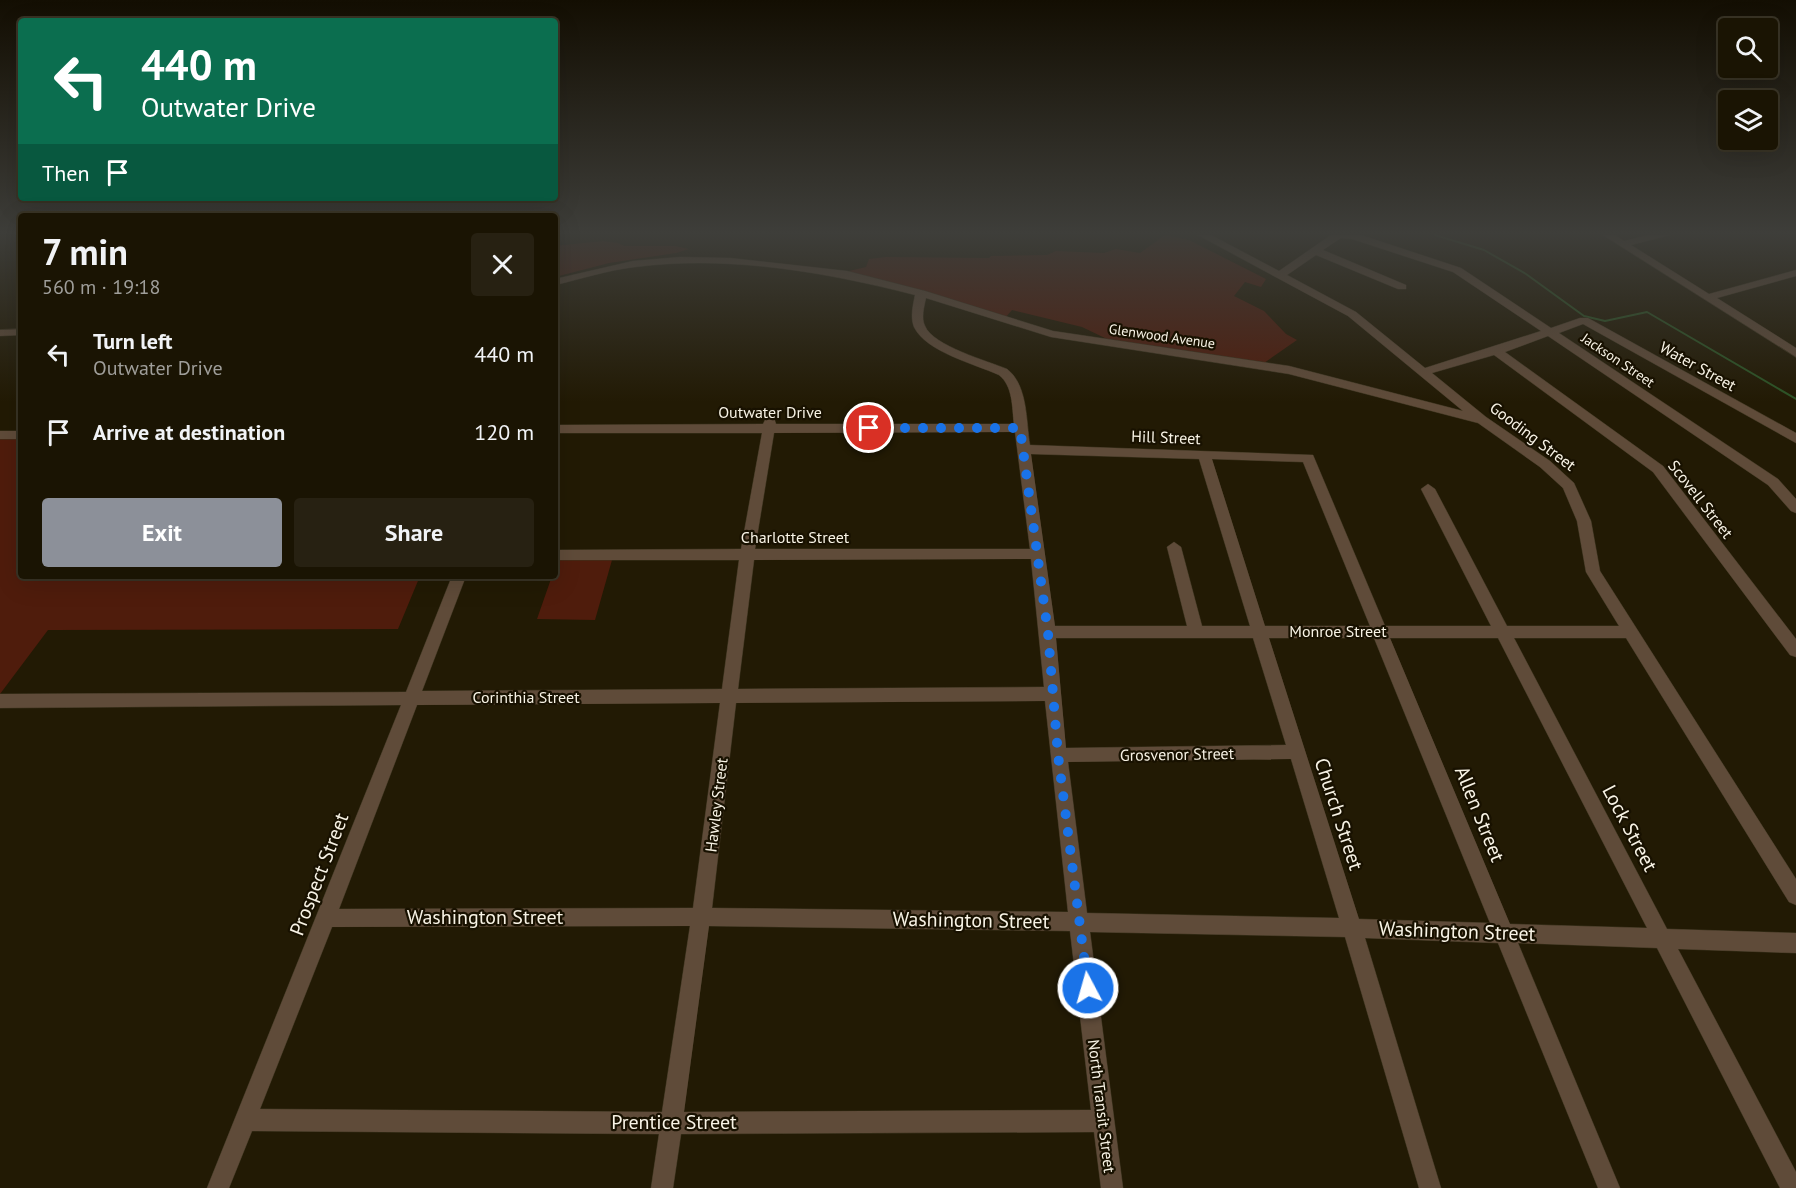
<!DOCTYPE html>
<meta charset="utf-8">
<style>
:root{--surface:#1a1403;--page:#272112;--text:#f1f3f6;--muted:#9f9e9a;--line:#383325;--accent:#8c9099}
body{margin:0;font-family:"PT Sans",sans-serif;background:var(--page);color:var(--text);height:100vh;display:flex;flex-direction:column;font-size:22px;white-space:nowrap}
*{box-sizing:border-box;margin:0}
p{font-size:20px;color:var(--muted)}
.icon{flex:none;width:33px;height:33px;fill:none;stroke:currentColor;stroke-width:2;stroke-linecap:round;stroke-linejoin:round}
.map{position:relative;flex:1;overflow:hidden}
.drawer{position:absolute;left:18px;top:213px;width:540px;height:366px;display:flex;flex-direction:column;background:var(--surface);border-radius:6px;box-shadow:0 6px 24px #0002,0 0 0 2px var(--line)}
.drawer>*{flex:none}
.top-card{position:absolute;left:18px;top:18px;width:540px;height:183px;border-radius:6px;box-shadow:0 6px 24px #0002,0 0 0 2px var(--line);background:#0b6e4f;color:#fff;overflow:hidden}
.tools{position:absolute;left:1718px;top:18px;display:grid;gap:12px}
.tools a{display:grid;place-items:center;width:60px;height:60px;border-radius:6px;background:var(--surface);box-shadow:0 6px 24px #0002,0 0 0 2px var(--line);font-size:30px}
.pin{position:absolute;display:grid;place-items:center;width:51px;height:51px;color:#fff;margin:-26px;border:3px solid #fff;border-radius:50%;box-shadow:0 2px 6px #0007}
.me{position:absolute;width:66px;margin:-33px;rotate:354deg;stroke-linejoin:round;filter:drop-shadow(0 0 4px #0008)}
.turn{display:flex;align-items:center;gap:21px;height:126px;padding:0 24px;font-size:27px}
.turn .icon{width:78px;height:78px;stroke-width:2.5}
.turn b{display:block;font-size:42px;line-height:51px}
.then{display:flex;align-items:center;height:57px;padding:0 24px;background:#0003;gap:12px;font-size:22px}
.round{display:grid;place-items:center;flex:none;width:63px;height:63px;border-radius:6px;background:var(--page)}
.summary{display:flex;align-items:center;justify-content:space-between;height:102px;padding:0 24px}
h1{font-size:36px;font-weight:700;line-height:45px}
.button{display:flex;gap:12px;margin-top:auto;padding:12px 24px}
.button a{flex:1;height:69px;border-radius:6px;background:var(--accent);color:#fff;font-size:24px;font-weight:700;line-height:69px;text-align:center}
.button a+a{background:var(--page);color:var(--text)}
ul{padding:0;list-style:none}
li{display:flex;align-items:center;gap:18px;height:78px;padding:0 24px}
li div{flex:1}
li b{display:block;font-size:22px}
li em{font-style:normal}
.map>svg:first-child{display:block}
.green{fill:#4f1c0c}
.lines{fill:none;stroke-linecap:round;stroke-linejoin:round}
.stream{stroke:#2d5426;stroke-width:2}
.minor-casing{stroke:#3c341f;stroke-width:1}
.minor{fill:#5f4b39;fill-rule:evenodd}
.route{stroke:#1a73e8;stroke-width:10;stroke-dasharray:0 18}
.labels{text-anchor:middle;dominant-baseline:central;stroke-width:4.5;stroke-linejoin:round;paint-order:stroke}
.far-street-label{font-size:14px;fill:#f8f3e5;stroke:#181100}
.street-label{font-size:16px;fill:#f8f3e5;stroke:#181100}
.near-street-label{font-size:20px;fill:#f8f3e5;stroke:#181100}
</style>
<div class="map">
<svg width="1796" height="1188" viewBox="0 0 1796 1188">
<rect width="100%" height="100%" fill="#221a04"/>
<path class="green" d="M 1165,235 L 1189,240 L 1266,279 L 1261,287 L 1245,282 L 1234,296 L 1264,311 L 1286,334 L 1297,340 L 1264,363 L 1120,344 L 1116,340 L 1107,339 L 1082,327 L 1012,310 L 1005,318 L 875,278 L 849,274 L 849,271 L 866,267 L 869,259 L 886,257 L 989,258 L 991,256 L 1047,255 L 1056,251 L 1104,253 L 1116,249 L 1140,253 Z
M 603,241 L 618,243 L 624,246 L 675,246 L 689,249 L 676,253 L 609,263 L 555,277 L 555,246 Z
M 0,438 L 21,439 L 21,576 L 420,576 L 398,629 L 48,630 L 0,694 Z
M 557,560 L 612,560 L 595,620 L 537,619 L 552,576 L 555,576 Z"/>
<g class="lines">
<path class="stream" d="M 1435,235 L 1484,250 L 1526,274 L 1584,316 L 1605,321 L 1647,312 L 1796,399"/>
<defs>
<path id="minor" d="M 1198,235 L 1211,235 L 1279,271 L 1331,235 L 1361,235 L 1461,268 L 1551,328 L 1580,318 L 1588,318 L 1796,433 L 1796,443 L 1583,324 L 1559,333 L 1778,479 L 1796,499 L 1796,513 L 1791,511 L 1768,485 L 1548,336 L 1505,352 L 1663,466 L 1796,639 L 1796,657 L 1790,655 L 1653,472 L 1494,355 L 1432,373 L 1486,417 L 1550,461 L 1574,483 L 1591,521 L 1600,571 L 1796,879 L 1796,905 L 1789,902 L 1626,638 L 1514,638 L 1667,929 L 1796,933 L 1796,953 L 1678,949 L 1796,1172 L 1796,1188 L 1780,1188 L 1657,948 L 1518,943 L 1620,1188 L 1598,1188 L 1498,943 L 1365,938 L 1441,1188 L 1419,1188 L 1345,937 L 1090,932 L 1123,1188 L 1101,1188 L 1094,1132 L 681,1134 L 673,1188 L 651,1188 L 659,1134 L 252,1131 L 229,1188 L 207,1188 L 401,705 L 0,708 L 0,694 L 406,692 L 452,576 L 466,576 L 422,691 L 722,689 L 739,560 L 555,560 L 555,550 L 741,549 L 762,433 L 555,433 L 555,425 L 763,424 L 766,418 L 774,418 L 776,424 L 1014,424 C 1012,407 1013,386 999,375 C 975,364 926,352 914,327 C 910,317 913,305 915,295 C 825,272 728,255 635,267 C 608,270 581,279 555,285 L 555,279 L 633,261 L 680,257 L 730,258 L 847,271 L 925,291 L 1053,331 L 1289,366 L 1463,411 L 1348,316 ZM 1341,238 L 1352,239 L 1453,272 L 1541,331 L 1425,368 L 1356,312 L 1287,275 L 1316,255 L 1398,289 L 1406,289 L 1406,285 L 1323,250 ZM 926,298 L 1051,337 L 1289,374 L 1478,423 L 1540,467 L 1563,488 L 1577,521 L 1586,572 L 1619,626 L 1507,626 L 1435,489 L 1428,484 L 1421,489 L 1491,626 L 1385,626 L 1313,455 L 1030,445 C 1026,421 1028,385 1007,369 C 988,361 933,346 925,326 C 921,318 924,307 926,298 ZM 1015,432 L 1030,549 L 755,549 L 774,433 ZM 1031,454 L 1199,459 L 1250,626 L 1202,626 L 1181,547 L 1174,542 L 1167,547 L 1187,626 L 1055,626 ZM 1212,459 L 1303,462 L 1370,626 L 1265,626 ZM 1031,559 L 1044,687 L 738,689 L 754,560 ZM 1056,638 L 1253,638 L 1286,745 L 1066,748 ZM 1269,638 L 1374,638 L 1490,923 L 1359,919 ZM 1390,638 L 1498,638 L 1647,928 L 1510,924 ZM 1045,701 L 1068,912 L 712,908 L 736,703 ZM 720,703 L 693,908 L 339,909 L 417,705 ZM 1291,759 L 1339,918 L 1087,913 L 1068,762 ZM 690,926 L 662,1112 L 260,1109 L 332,927 ZM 709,926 L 1070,931 L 1091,1110 L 684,1112 Z
M 1603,235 L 1615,235 L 1624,241 L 1649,235 L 1670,235 L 1631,245 L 1709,294 L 1796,270 L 1796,276 L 1717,298 L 1796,348 L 1796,357 Z
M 21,329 L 21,335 L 0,336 L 0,330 Z
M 0,431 L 21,431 L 21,439 L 0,439 Z"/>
</defs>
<use href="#minor" class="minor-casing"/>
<use href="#minor" class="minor"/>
</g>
<linearGradient id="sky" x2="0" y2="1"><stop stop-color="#130e02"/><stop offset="0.58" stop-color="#3e3e3a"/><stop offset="1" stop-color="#3e3e3a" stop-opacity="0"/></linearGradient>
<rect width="1796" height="402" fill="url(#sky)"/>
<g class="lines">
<path class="route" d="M 869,428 L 1020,428 L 1048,633 L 1058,755 L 1088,988"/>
</g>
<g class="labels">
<g class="far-street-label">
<text transform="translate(1162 336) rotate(8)">Glenwood Avenue</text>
<text transform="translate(1618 360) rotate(34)">Jackson Street</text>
</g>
<g class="street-label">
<text transform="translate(1698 366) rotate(29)">Water Street</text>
<text x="770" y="412">Outwater Drive</text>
<text transform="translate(1533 436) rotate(37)">Gooding Street</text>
<text transform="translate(1166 437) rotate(2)">Hill Street</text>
<text transform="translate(1701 499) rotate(52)">Scovell Street</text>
<text x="795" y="537">Charlotte Street</text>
<text x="1338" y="631">Monroe Street</text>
<text x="526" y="697">Corinthia Street</text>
<text transform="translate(1177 754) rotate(-1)">Grosvenor Street</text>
<text transform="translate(716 805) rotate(-83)">Hawley Street</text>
<text transform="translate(1102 1106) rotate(83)">North Transit Street</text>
</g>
<g class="near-street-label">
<text transform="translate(1339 814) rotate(72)">Church Street</text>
<text transform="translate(1480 814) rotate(68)">Allen Street</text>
<text transform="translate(1630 828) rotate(62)">Lock Street</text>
<text transform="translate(319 874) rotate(-69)">Prospect Street</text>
<text x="485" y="917">Washington Street</text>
<text transform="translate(971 920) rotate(1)">Washington Street</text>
<text transform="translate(1457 931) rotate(2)">Washington Street</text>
<text x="674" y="1122">Prentice Street</text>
</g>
</g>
</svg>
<div class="tools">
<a><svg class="icon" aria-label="search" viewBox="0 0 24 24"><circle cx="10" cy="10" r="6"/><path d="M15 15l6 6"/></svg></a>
<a><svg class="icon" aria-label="layers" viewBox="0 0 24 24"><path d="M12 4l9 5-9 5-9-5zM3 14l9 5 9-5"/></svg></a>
</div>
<div class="pin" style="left:869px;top:428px;background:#d93025"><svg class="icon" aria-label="arrive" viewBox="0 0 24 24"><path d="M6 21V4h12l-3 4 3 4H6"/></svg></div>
<svg class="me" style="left:1088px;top:988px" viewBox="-20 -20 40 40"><circle r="17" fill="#1a73e8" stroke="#fff" stroke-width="3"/><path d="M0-11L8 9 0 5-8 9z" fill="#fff"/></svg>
<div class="top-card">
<div class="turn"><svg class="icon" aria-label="left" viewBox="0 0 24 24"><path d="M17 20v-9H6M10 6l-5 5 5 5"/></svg><div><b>440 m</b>Outwater Drive</div></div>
<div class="then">Then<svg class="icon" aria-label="arrive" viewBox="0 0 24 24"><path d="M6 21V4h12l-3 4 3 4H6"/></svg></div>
</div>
<section class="drawer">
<div class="summary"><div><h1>7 min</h1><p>560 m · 19:18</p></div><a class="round"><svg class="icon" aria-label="close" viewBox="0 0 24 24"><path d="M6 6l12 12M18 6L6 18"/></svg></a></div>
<ul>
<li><svg class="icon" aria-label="left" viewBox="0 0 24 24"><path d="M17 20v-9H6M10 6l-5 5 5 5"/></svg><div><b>Turn left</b><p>Outwater Drive</p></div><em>440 m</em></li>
<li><svg class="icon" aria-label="arrive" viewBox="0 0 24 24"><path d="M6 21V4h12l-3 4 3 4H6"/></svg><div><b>Arrive at destination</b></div><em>120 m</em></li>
</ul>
<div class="button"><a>Exit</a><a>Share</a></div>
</section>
</div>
